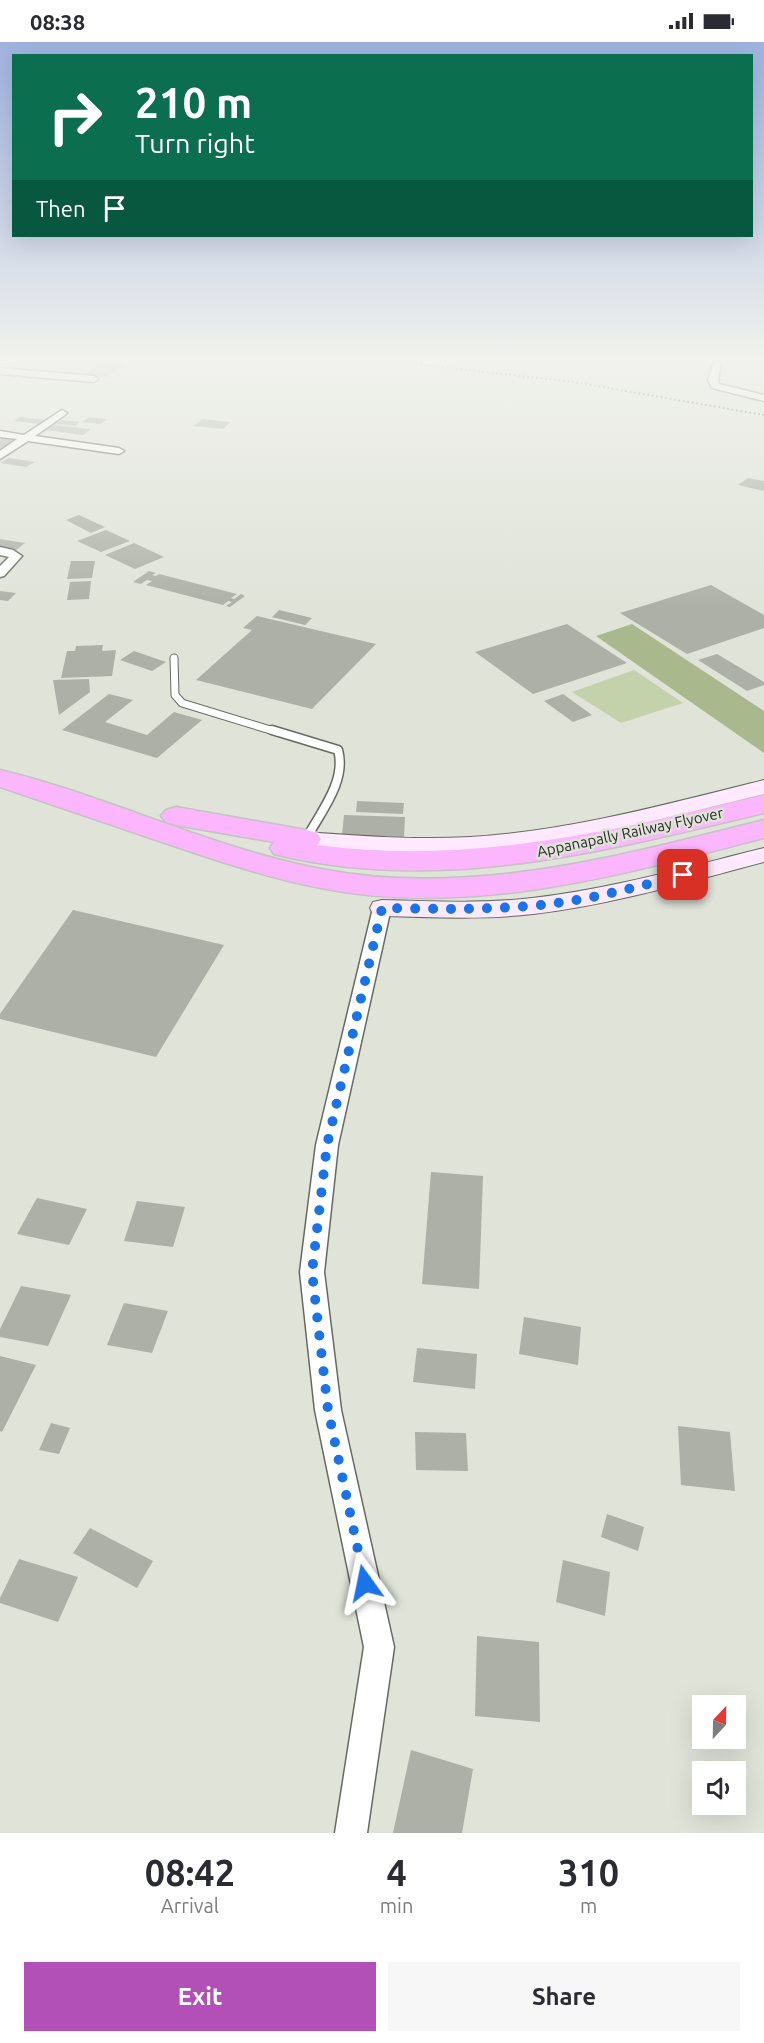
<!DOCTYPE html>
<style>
:root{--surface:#fff;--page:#f7f7f7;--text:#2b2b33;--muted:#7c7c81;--accent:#b350b7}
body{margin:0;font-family:Ubuntu,sans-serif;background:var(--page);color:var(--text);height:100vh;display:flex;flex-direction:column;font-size:22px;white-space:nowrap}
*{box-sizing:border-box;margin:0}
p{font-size:20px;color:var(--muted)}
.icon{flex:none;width:33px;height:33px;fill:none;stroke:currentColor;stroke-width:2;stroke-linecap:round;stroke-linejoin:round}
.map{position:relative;height:1791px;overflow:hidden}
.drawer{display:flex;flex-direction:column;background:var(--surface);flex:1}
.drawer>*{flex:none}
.banner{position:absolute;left:12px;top:12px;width:741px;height:183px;border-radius:0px;box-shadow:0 6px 24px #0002;background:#0b6e4f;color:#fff;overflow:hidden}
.needle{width:39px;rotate:22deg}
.tools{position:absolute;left:692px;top:1653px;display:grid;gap:12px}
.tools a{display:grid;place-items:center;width:54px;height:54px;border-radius:0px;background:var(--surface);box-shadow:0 6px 24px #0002;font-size:30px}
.pin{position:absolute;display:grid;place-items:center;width:51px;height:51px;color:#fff;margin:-26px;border-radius:12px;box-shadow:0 3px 9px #0006}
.me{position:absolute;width:66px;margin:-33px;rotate:348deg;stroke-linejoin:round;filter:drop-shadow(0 0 4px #0008)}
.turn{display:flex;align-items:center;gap:21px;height:126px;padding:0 24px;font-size:27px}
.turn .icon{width:78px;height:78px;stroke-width:2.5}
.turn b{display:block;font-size:42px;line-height:51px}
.then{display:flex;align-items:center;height:57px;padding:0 24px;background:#0003;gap:12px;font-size:22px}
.eta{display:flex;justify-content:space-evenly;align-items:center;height:102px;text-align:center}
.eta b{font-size:36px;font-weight:700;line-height:42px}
.action{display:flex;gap:12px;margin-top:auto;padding:12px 24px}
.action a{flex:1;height:69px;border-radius:0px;background:var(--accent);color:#fff;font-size:24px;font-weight:700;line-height:69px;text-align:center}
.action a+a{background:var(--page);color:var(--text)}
.status{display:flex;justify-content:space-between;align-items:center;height:42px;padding:0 30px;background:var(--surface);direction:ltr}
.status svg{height:16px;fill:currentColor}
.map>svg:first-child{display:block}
.green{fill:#c4d2ab}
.forest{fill:#a9b88d}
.building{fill:#acb0a6}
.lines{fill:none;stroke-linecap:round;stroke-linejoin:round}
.lane-far1-casing{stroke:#666a60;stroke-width:9}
.lane-casing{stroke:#666a60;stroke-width:11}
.street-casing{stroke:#666a60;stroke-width:3}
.secondary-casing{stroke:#666a60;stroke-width:2}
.highway-casing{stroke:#c3c3c2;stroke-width:3}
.lane-far1{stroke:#fff;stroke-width:7}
.lane{stroke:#fff;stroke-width:8}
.street{fill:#fff;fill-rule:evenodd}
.secondary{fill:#fee9ff;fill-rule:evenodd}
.highway{fill:#fcb6fe;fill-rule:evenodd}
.rail{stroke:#535550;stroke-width:2;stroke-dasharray:1.5 3;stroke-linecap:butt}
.route{stroke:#1a73e8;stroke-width:10;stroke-dasharray:0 18}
.labels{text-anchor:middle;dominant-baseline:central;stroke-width:5;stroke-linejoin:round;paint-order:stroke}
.street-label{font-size:15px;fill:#272925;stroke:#dfe3d8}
</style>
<div class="status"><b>08:38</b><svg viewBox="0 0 49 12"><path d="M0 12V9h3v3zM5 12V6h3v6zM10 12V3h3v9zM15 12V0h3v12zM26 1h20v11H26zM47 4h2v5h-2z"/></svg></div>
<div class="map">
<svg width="764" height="1791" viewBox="0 0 764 1791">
<rect width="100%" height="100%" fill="#dfe3d8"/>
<path class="green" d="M 634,628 L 683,661 L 621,681 L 572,650 Z"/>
<path class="forest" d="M 632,582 L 764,669 L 764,711 L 596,594 Z"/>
<path class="building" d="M 104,319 L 127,321 L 107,335 L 83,333 Z
M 20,375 L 45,378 L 39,382 L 14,379 Z
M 89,375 L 107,377 L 101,382 L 82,380 Z
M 202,377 L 230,380 L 223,387 L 194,384 Z
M 61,378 L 80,380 L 75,384 L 56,382 Z
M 54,383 L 91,387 L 83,393 L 46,388 Z
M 3,395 L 18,397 L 0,410 L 0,398 Z
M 9,416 L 35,420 L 26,425 L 0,421 Z
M 748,436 L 764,439 L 764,449 L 738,443 Z
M 79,473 L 105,485 L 91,491 L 66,478 Z
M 106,488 L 130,499 L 101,510 L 77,499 Z
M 0,497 L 25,501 L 16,508 L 0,506 Z
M 134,501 L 164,515 L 135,527 L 105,513 Z
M 71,519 L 95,519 L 92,536 L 67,537 Z
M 149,529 L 156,531 L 152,533 L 156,534 L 159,532 L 237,552 L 231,556 L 234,557 L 241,552 L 245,554 L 230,565 L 226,564 L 232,560 L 228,559 L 223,563 L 146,543 L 152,539 L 147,538 L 141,542 L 133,540 Z
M 91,539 L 89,557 L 67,558 L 70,540 Z
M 711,543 L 764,573 L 764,586 L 687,612 L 620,571 Z
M 0,549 L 16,551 L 8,559 L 0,558 Z
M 279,568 L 312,576 L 305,583 L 272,575 Z
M 257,574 L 376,602 L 312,667 L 196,638 L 252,588 L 243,586 Z
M 567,582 L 627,621 L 533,652 L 475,610 Z
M 103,603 L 102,609 L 116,608 L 112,634 L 61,636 L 67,609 L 75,609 L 76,604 Z
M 134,609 L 166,620 L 152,629 L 120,618 Z
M 717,612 L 764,640 L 764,643 L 747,649 L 698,618 Z
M 89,637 L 90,650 L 59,673 L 53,638 Z
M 109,652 L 133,658 L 105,680 L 147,693 L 174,670 L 202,678 L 157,716 L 62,688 Z
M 563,652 L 592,673 L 573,680 L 544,659 Z
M 357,759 L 404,761 L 403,772 L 356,770 Z
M 344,773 L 405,775 L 404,795 L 342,793 Z
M 73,868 L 224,903 L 156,1015 L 0,977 L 0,972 Z
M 431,1130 L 483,1134 L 479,1247 L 422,1242 Z
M 37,1156 L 87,1167 L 69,1203 L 17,1192 Z
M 137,1159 L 185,1165 L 173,1205 L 124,1199 Z
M 21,1244 L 71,1253 L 48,1304 L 0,1295 L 0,1287 Z
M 124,1261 L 168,1269 L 152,1311 L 107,1303 Z
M 524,1275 L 581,1285 L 578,1323 L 519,1312 Z
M 417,1306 L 477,1312 L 475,1347 L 413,1340 Z
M 0,1314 L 36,1323 L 2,1390 L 0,1389 Z
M 51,1381 L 70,1386 L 59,1412 L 39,1408 Z
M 678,1384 L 730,1390 L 735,1449 L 681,1443 Z
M 415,1390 L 466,1391 L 468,1429 L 416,1428 Z
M 607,1472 L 644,1485 L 638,1509 L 601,1495 Z
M 90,1486 L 153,1519 L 137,1546 L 73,1511 Z
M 19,1517 L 78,1535 L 58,1580 L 0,1561 L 0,1556 Z
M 563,1518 L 610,1530 L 605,1574 L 556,1560 Z
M 477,1594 L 539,1600 L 540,1680 L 475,1674 Z
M 411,1708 L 473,1727 L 462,1791 L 393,1791 Z"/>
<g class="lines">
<defs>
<path id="lane-far1" d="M 174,616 L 175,653 L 182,661 L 277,690"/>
<path id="lane" d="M 272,688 L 338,708 C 347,739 320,771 306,797"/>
<path id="street" d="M 717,319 L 721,322 L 718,338 L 719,342 L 764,353 L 764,359 L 712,346 L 708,338 L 713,322 Z
M 0,326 L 94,334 L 98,337 L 94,340 L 0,332 Z
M 62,368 L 67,371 L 65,373 L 35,394 L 119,406 L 124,409 L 119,412 L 28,399 L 0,417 L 0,409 L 17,397 L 0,395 L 0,389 L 24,393 Z
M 0,505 L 13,508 L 22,514 L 4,534 L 0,535 L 0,524 L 9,515 L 0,513 Z
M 382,860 L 388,862 L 391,866 L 338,1103 L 324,1230 L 341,1368 L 394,1605 L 367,1791 L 335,1791 L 364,1605 L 315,1368 L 300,1230 L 316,1103 L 373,866 L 376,862 Z"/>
<path id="secondary" d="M 764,738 L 764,752 C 667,775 570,803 470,809 C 415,812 360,808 306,804 L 298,802 L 294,797 L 298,792 L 306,790 C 360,794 415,798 470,795 C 570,789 667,762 764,738 Z
M 764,806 L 764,820 C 688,840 611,863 533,872 C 483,878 432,875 382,874 L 373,872 L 370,866 L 373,860 L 382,858 C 432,859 482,862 532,856 C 611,847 687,825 764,806 Z"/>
<path id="highway" d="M 0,728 C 108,754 211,806 321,827 C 470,856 620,814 764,778 L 764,796 C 621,833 469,876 321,846 C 269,836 218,819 168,802 C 112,783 56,764 0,745 Z
M 764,753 L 764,771 C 606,809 437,853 274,812 L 270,806 L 274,800 L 176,783 L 166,780 L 161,774 L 166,768 L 176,765 L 306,788 L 317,791 L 321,797 L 317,803 C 468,824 618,788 764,753 Z"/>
</defs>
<use href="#lane-far1" class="lane-far1-casing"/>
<use href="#lane" class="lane-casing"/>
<use href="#street" class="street-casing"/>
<use href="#secondary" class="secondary-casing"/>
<use href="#highway" class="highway-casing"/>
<use href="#lane-far1" class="lane-far1"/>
<use href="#lane" class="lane"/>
<use href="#street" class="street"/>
<use href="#secondary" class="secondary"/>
<use href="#highway" class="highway"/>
<path class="rail" d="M 353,315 L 574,340 L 764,373"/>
</g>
<linearGradient id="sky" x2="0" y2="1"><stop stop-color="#9fb2df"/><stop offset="0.56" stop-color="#f1f2ed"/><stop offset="1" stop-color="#f1f2ed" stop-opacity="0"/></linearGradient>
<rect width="764" height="566" fill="url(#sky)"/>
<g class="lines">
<path class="route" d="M 365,1541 L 328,1368 L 312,1230 L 327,1103 L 382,866 C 432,867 480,868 530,864 C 582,860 633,846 683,833"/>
</g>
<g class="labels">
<g class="street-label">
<text transform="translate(630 790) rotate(-12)">Appanapally Railway Flyover</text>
</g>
</g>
</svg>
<div class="tools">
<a><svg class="needle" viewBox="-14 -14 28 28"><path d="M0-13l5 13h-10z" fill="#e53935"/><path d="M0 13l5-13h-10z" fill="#7c7c81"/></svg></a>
<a><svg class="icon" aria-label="sound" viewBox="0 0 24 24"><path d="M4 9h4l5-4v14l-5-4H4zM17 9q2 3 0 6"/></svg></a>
</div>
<div class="pin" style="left:683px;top:833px;background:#d93025"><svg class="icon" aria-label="arrive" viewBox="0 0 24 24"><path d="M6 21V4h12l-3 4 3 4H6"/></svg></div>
<svg class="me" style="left:365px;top:1541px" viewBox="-20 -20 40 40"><path d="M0-17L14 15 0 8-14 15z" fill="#1a73e8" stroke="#fff" stroke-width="4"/></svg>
<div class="banner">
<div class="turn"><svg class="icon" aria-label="right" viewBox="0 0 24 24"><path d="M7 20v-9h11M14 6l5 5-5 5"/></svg><div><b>210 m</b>Turn right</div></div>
<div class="then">Then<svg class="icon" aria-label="arrive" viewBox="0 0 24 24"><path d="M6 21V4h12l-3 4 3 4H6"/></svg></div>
</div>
</div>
<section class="drawer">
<div class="eta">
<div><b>08:42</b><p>Arrival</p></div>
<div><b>4</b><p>min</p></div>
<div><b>310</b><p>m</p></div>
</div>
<div class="action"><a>Exit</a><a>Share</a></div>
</section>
